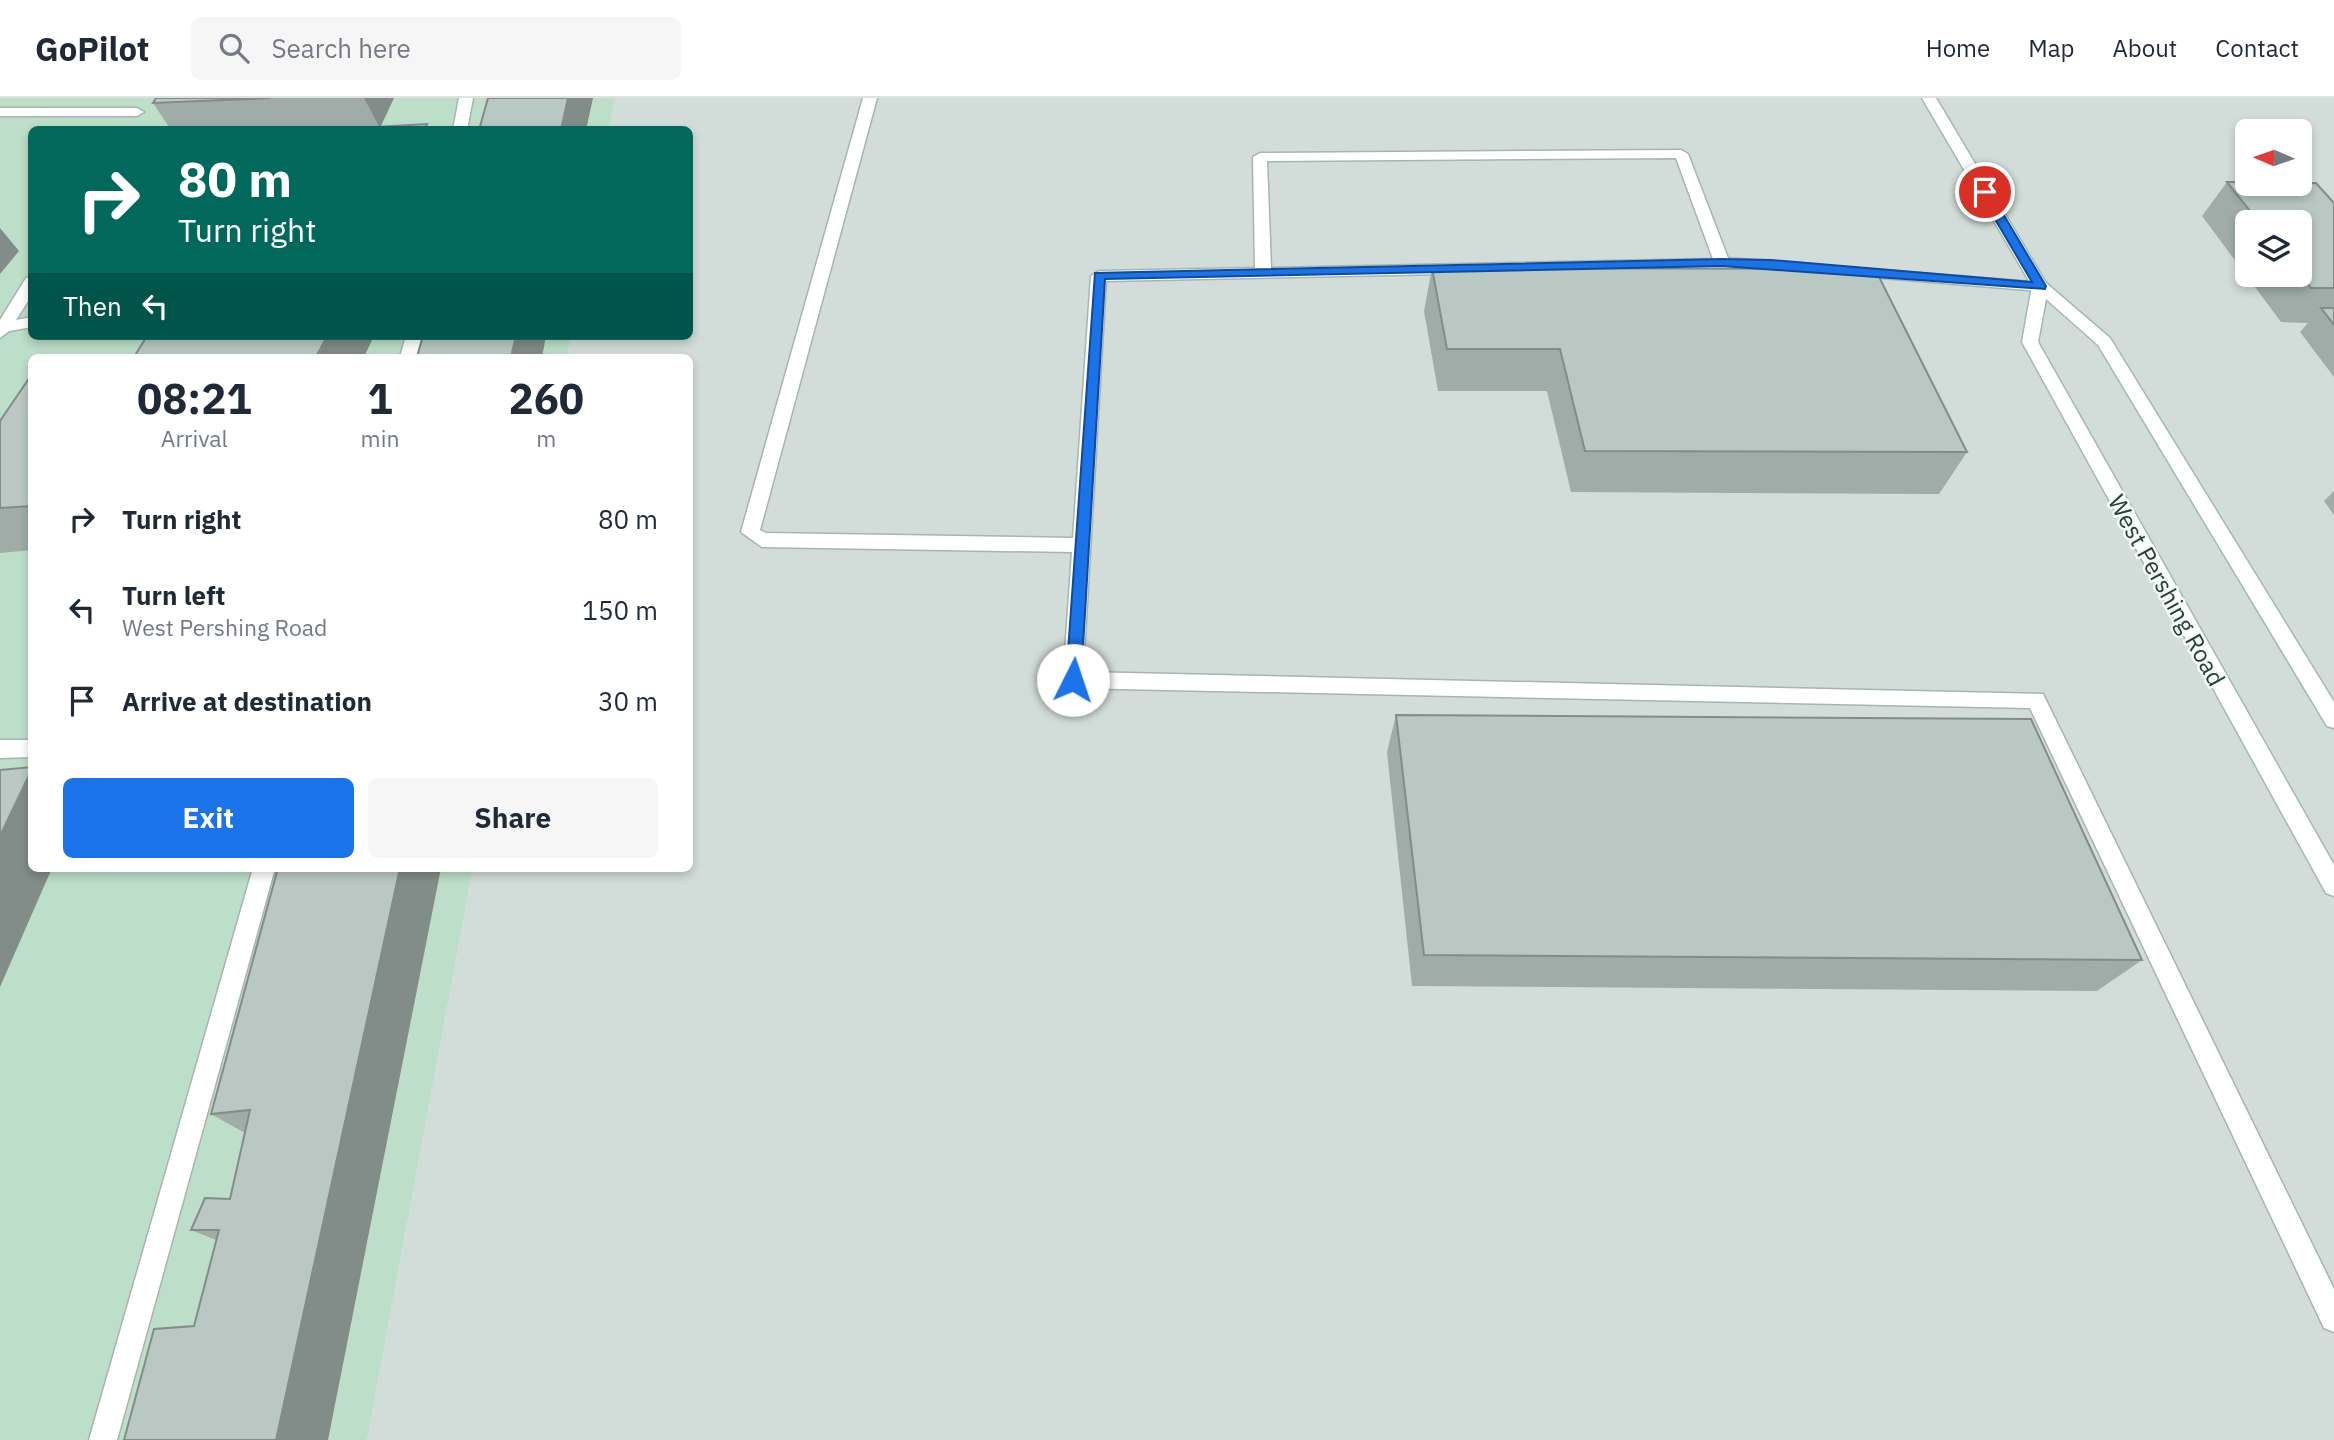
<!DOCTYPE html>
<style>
:root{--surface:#fff;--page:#f6f6f7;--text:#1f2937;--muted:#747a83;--line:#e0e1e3;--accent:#1a73e8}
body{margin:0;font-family:"IBM Plex Sans",sans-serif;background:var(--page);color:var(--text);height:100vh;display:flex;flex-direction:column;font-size:26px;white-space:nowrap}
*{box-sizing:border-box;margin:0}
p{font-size:23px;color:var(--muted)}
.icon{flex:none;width:38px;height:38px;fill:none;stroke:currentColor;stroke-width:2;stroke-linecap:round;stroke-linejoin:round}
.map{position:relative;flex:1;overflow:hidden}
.drawer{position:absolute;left:28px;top:256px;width:665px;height:518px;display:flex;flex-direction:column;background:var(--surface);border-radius:10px;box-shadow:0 4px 10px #0003}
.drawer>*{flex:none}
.banner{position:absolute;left:28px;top:28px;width:665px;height:214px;border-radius:10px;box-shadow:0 4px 10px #0003;background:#00695c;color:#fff;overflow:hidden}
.needle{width:46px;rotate:272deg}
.fabs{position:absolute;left:2235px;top:21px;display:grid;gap:14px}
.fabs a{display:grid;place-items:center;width:77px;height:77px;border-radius:10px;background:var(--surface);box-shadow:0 4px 10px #0003;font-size:35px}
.pin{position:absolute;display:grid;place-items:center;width:60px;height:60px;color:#fff;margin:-30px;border:4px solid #fff;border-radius:50%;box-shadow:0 2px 7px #0007}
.me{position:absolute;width:77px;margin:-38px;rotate:4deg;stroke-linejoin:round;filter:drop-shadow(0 0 5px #0008)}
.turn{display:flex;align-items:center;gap:24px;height:147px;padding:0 35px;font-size:32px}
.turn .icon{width:91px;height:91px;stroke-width:2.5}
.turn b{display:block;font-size:49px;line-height:60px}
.then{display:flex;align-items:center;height:66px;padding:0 35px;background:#0003;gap:14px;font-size:26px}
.eta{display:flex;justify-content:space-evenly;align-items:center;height:119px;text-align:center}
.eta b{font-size:42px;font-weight:700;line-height:49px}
.button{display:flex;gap:14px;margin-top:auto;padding:14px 35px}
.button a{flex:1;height:80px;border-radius:10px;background:var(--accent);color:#fff;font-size:28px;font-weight:700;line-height:80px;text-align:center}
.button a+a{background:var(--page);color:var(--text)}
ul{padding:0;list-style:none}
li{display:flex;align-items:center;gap:21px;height:91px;padding:0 35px}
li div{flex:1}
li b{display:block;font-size:26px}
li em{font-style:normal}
header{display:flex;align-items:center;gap:42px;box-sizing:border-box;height:98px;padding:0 35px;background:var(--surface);border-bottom:2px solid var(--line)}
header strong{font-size:33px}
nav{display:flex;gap:38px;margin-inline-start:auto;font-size:24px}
.search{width:490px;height:63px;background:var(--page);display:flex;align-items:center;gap:18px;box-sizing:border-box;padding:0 24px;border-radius:10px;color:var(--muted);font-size:26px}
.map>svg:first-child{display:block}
.built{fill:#d2ddd9;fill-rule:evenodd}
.green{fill:#bddec9}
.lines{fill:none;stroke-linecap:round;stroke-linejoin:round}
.lane-casing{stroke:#a6b5b2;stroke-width:3}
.secondary-casing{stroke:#a2b9b3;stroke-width:3}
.lane{fill:#fff;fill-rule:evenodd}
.secondary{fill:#fff;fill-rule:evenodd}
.wall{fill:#9faca8;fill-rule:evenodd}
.shaded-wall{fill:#828c88}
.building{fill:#b9c8c3;stroke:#828c88;stroke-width:2}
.route{fill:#1a73e8;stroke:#114b97;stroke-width:2}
.labels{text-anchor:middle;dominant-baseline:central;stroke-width:5;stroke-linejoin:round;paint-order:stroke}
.street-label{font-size:24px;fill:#233f3a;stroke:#f5faf8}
</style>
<header>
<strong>GoPilot</strong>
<div class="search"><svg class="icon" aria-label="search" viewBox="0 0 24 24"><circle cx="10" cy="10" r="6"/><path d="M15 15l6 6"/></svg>Search here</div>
<nav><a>Home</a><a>Map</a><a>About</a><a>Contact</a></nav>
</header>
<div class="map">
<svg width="2334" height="1342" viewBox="0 0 2334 1342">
<rect width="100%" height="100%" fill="#e4edea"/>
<path class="built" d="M 615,0 L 2334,0 L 2334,1342 L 367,1342 L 473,770 L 690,770 L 690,259 L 567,259 L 571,238 L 690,238 L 690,32 L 609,31 ZM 2247,33 L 2300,33 L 2300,86 L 2247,86 ZM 2247,124 L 2300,124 L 2300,177 L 2247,177 Z"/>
<path class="green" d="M 0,0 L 615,0 L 609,31 L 32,32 L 32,238 L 571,238 L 567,259 L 32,259 L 32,770 L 473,770 L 367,1342 L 0,1342 Z"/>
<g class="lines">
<defs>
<path id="lane" d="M 459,0 L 473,0 L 467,32 L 453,32 Z
M 863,0 L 877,0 L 760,432 L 766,435 L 1073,440 L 1091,178 L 1099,173 L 1255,170 L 1253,59 L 1260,55 L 1681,52 L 1688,56 L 1728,160 L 2046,185 L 2046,191 L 2040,193 L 1771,171 L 1722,170 L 1106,183 L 1083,574 L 2043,596 L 2334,1191 L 2334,1234 L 2324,1230 L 2030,610 L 1073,590 L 1066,588 L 1063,582 L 1072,454 L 762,449 L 741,434 ZM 1676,60 L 1713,161 L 1271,170 L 1267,63 Z
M 0,10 L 137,10 L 144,14 L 137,18 L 0,18 Z
M 32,178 L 32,197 L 16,222 L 32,219 L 32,229 L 9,233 L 0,240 L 0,222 L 26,180 Z
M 406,238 L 422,238 L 416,259 L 400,259 Z
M 0,642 L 32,642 L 32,659 L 0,660 Z
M 253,770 L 275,770 L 117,1342 L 89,1342 Z"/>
<path id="secondary" d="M 1922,0 L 1936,0 L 2046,185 L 2110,240 L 2334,604 L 2334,630 L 2327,628 L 2098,247 L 2046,201 L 2038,244 L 2334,767 L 2334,798 L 2326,795 L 2022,244 L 2032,188 Z"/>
</defs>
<use href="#lane" class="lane-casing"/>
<use href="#secondary" class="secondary-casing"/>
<use href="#lane" class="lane"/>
<use href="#secondary" class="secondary"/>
</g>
<path class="wall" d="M 156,0 L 394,0 L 380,28 L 429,32 L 171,32 L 153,5 Z
M 2227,84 L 2334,105 L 2334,279 L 2300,234 L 2308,225 L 2281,224 L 2202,118 ZM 2247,124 L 2300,124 L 2300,177 L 2247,177 Z
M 1432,170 L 1967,354 L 1939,396 L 1571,394 L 1547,293 L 1438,293 L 1424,213 Z
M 32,276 L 32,452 L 0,455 L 0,323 Z
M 2334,393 L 2334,417 L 2324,403 Z
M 1396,617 L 2142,862 L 2097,893 L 1412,888 L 1387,654 Z
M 441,770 L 194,1228 L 216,1142 L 191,1132 L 230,1101 L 245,1035 L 211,1016 Z"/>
<path class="shaded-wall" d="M 364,0 L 394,0 L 380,30 Z
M 568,0 L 593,0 L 586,32 L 561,32 Z
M 0,130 L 19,153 L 0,176 Z
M 327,238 L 374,238 L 364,259 L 316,259 Z
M 516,238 L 546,238 L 542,259 L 511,259 Z
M 32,671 L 32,770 L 52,770 L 0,889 L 0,738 Z
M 400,770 L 441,770 L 328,1342 L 276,1342 Z"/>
<path class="building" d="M 156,0 L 271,0 L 153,5 Z
M 488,0 L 568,0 L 561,32 L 479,32 Z
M 427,26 L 424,32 L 323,32 Z
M 218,29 L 217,32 L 176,32 Z
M 2227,84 L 2247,84 L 2247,86 L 2316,85 L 2334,105 L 2334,190 L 2311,190 L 2300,176 L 2300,124 L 2259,124 Z
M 1432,170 L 1875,171 L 1967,354 L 1585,353 L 1560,251 L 1447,251 Z
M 2321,210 L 2334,210 L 2334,227 Z
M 147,238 L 327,238 L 316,259 L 134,259 Z
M 423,238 L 516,238 L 511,259 L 417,259 Z
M 32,276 L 32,408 L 0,410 L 0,323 Z
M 1396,617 L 2031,621 L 2142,862 L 1424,857 Z
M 32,669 L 32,671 L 0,738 L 0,672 Z
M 278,770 L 400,770 L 276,1342 L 124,1342 L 154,1231 L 194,1228 L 219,1132 L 191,1132 L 205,1100 L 230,1101 L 250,1012 L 211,1016 Z"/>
<path class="route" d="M 1985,91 L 1990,94 L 2046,188 L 2045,191 L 1722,168 L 1105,181 L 1081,582 L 1078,586 L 1068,586 L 1066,582 L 1095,175 L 1722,161 L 1771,162 L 2032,184 L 1979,94 Z"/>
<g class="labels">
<g class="street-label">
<text transform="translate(2167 492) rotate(61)">West Pershing Road</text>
</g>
</g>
</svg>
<div class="fabs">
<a><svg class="needle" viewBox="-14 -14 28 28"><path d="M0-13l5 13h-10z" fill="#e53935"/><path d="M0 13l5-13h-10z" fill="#747a83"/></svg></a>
<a><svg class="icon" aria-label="layers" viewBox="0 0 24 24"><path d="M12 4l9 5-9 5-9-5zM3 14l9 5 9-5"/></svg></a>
</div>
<div class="pin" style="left:1985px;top:94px;background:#d93025"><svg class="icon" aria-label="arrive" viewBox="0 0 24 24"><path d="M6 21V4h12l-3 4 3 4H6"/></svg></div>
<svg class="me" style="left:1073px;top:582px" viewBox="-20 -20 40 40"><circle r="19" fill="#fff"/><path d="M0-13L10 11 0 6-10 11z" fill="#1a73e8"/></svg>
<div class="banner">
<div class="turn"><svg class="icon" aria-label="right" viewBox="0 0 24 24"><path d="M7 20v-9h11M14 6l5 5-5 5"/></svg><div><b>80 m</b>Turn right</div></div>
<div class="then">Then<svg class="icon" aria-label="left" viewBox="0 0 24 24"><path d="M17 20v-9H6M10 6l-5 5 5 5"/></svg></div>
</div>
<section class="drawer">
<div class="eta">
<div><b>08:21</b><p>Arrival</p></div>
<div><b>1</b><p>min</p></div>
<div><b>260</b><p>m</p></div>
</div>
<ul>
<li><svg class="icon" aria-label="right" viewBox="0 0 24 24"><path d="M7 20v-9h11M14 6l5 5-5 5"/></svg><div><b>Turn right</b></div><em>80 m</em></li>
<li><svg class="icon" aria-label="left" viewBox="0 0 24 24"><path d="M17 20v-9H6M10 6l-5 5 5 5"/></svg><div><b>Turn left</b><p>West Pershing Road</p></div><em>150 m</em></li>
<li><svg class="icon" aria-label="arrive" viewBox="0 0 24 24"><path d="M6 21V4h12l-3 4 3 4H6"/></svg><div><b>Arrive at destination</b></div><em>30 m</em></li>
</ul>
<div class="button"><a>Exit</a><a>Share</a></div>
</section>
</div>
